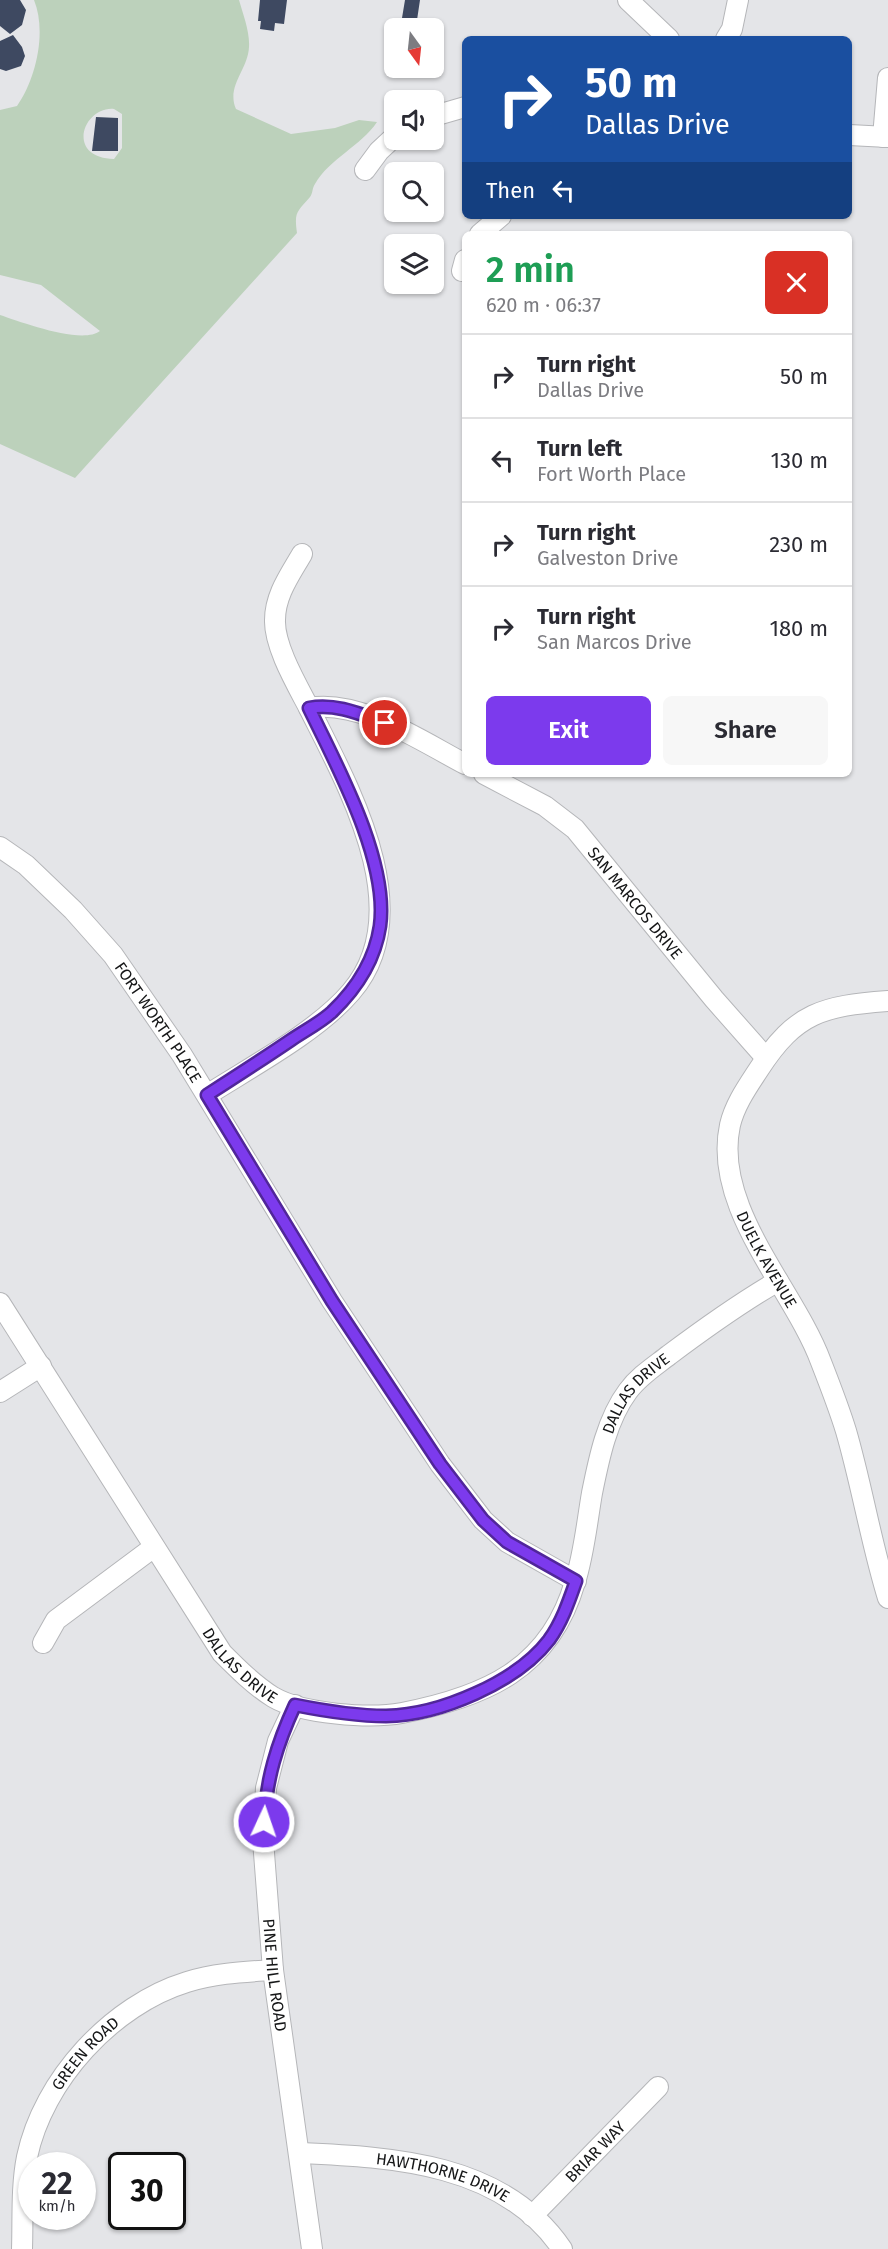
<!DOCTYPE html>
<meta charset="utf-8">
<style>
:root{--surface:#fff;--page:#f7f7f7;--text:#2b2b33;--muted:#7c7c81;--line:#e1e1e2;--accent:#7c3aed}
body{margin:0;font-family:"Fira Sans",sans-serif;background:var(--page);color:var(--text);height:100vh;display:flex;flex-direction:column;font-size:22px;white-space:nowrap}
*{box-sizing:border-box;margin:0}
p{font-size:20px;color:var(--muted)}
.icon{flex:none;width:33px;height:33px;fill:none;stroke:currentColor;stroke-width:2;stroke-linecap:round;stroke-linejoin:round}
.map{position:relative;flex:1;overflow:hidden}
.drawer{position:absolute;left:462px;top:231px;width:390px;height:546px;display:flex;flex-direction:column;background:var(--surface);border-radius:9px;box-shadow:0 2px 4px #0004}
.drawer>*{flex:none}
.top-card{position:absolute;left:462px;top:36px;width:390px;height:183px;border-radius:9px;box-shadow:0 2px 4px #0004;background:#1a4fa0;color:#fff;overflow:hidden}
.needle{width:39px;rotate:165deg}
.controls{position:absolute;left:384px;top:18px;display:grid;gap:12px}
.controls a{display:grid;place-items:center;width:60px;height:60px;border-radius:9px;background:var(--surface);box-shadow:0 2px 4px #0004;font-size:30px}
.speed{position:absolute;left:18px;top:2152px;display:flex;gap:12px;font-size:30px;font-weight:700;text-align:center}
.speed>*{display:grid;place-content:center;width:78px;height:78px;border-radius:50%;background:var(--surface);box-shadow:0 2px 4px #0004;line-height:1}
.speed small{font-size:15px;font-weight:400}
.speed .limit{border:3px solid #111;border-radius:9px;background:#fff;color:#111}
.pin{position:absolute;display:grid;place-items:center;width:51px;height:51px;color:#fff;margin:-26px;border:3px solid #fff;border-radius:50%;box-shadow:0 2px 6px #0007}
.me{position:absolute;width:66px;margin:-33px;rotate:3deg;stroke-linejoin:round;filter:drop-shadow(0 0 4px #0008)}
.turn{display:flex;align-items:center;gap:21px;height:126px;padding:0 24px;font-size:27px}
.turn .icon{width:78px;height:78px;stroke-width:2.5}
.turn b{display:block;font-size:42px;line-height:51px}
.then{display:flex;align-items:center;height:57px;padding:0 24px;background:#0003;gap:12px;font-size:22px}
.round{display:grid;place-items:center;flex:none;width:63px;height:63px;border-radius:9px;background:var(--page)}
.headline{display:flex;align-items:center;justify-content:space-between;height:102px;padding:0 24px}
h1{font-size:36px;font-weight:600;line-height:45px;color:#1e9e55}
.action{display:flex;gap:12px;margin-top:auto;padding:12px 24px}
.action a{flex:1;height:69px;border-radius:9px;background:var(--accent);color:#fff;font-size:24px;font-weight:600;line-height:69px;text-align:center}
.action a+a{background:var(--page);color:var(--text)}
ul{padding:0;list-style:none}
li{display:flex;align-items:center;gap:18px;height:84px;padding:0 24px;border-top:2px solid var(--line)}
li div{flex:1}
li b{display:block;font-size:22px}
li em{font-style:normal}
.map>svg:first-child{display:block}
.green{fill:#bcd1bb;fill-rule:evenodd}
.building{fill:#3e4961}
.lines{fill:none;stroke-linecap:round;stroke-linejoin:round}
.minor-casing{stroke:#b5b6b9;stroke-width:22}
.minor{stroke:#fff;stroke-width:20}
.route-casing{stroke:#51269a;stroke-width:15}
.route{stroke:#7c3aed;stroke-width:10}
.labels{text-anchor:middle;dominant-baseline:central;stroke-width:6;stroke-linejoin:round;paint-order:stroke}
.street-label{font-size:16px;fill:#151617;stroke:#fff}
</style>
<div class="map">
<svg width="888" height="2249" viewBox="0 0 888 2249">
<rect width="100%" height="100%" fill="#e4e5e8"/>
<path class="green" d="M 34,0 L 239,0 C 243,14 250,32 249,47 C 248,70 226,86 236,109 L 291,134 L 335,128 L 359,120 L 377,122 C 361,146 329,159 315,184 C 312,188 313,193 310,197 C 297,212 294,212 297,233 L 75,478 L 0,444 L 0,315 C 21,322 82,345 100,331 L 41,285 L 0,275 L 0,110 L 17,106 C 36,79 47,32 34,0 ZM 114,109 L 122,114 L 122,148 L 114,159 C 64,157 84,106 114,109 Z"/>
<path class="building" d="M 0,0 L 20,0 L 26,10 L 22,25 L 10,34 L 0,26 Z
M 260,0 L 287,0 L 284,24 L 275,23 L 274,31 L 260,29 L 261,21 L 258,21 Z
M 405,0 L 420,0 L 417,20 L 402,18 Z
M 13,35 L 22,47 L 25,56 L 21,66 L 6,71 L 0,69 L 0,41 Z
M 96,117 L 118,118 L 118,151 L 92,151 Z"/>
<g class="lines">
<defs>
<g id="minor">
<path d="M 628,0 L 669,39"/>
<path d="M 726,39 L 732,29 L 738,0"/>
<path d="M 434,116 L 465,107"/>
<path d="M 849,135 L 888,137"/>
<path d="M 883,137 L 888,78"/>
<path d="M 365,170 L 379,151 L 394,137"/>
<path d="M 480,234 L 501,216"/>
<path d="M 462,271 L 465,260"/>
<path d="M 309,708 C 360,699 421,741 465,764"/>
<path id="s1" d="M 484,774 L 545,806 L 575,829 L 714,999 L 766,1058"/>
<path id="s2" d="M 0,847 L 26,865 L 73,910 L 113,955 L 182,1055 L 332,1301 L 440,1464 L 483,1520 L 507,1542 L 576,1581"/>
<path id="s3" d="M 888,1001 C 823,1006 796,1012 759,1069 C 748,1086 735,1104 730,1125 C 712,1208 794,1289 821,1362 C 830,1385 839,1408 846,1431 C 862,1486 871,1543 888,1598"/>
<path d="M 207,1095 C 251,1067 318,1031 351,992 C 420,912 348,786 309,708 C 297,685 274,646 275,620 C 275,595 290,575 302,554"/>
<path id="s4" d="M 0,1303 L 222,1653 C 238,1669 254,1685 273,1697 C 302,1714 370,1719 402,1713 C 485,1697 550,1669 575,1582 C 584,1554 587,1522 592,1493 C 599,1458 607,1419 628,1391 C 639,1376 655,1366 669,1355 C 705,1328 740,1303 778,1281"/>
<path d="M 0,1392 L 41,1366"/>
<path d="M 43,1643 L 56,1620 L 154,1547"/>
<path id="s5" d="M 295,1705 L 278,1741 L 266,1788 L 263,1840 L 273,1970 L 312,2249"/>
<path id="s6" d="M 300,2153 C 393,2157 504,2163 562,2249"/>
<path id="s7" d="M 532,2216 L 658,2087"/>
<path id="s8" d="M 22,2249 C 23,2219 21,2187 27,2157 C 43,2080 112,2005 187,1982 C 216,1973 244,1972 273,1970"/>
</g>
</defs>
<use href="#minor" class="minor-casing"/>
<use href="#minor" class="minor"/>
</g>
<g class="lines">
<defs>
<path id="route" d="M 264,1822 C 266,1780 277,1744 295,1705 C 325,1711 355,1716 386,1716 C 440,1715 517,1682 549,1640 C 562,1622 569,1601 576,1581 L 507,1542 L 483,1520 L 440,1464 L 332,1301 L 207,1095 C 235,1077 263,1059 291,1040 C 304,1031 320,1023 332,1012 C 356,989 375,960 380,926 C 389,861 337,766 309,708 C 336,703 360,714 385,723"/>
</defs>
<use href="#route" class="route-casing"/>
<use href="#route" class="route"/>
</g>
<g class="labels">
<g class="street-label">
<text stroke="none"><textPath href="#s1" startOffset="202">SAN MARCOS DRIVE</textPath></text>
<text stroke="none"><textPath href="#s2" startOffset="238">FORT WORTH PLACE</textPath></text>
<text stroke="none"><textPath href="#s3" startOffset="360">DUELK AVENUE</textPath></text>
<text stroke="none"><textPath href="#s4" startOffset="1047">DALLAS DRIVE</textPath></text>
<text stroke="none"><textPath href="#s4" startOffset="436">DALLAS DRIVE</textPath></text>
<text stroke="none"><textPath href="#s5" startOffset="276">PINE HILL ROAD</textPath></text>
<text stroke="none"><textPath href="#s8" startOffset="213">GREEN ROAD</textPath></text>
<text stroke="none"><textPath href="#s7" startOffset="90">BRIAR WAY</textPath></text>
<text stroke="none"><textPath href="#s6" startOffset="146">HAWTHORNE DRIVE</textPath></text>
</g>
</g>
</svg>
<div class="controls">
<a><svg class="needle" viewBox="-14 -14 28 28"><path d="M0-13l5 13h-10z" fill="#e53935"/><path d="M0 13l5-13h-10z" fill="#7c7c81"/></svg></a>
<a><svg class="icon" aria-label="sound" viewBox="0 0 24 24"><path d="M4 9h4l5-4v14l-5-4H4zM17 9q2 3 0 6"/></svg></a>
<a><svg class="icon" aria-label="search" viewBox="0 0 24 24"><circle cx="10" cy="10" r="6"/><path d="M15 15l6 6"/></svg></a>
<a><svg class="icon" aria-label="layers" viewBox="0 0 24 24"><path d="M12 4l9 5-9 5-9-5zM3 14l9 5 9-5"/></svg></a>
</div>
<div class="speed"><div>22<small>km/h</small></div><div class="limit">30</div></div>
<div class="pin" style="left:385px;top:723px;background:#d93025"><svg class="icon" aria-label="arrive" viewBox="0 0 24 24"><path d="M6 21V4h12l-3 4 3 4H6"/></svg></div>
<svg class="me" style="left:264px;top:1822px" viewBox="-20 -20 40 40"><circle r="17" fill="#7c3aed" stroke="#fff" stroke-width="3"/><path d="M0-11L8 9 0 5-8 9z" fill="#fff"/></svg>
<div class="top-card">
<div class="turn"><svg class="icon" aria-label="right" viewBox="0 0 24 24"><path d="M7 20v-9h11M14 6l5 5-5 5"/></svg><div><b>50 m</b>Dallas Drive</div></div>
<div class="then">Then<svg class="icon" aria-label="left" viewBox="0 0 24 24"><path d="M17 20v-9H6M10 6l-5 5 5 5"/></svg></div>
</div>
<section class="drawer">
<div class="headline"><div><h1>2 min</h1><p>620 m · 06:37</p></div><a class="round" style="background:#d93025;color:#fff"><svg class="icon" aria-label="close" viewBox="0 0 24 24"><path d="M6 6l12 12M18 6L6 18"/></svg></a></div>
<ul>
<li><svg class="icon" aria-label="right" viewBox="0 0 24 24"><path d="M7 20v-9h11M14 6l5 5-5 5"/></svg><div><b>Turn right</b><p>Dallas Drive</p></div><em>50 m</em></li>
<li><svg class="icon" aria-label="left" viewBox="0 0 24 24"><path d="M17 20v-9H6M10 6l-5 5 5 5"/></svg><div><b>Turn left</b><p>Fort Worth Place</p></div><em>130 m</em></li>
<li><svg class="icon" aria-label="right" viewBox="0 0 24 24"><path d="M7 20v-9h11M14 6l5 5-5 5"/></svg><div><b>Turn right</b><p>Galveston Drive</p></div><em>230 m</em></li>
<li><svg class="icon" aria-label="right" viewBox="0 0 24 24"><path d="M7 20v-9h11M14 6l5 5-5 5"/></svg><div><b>Turn right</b><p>San Marcos Drive</p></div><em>180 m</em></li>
</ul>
<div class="action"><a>Exit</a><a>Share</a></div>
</section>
</div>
